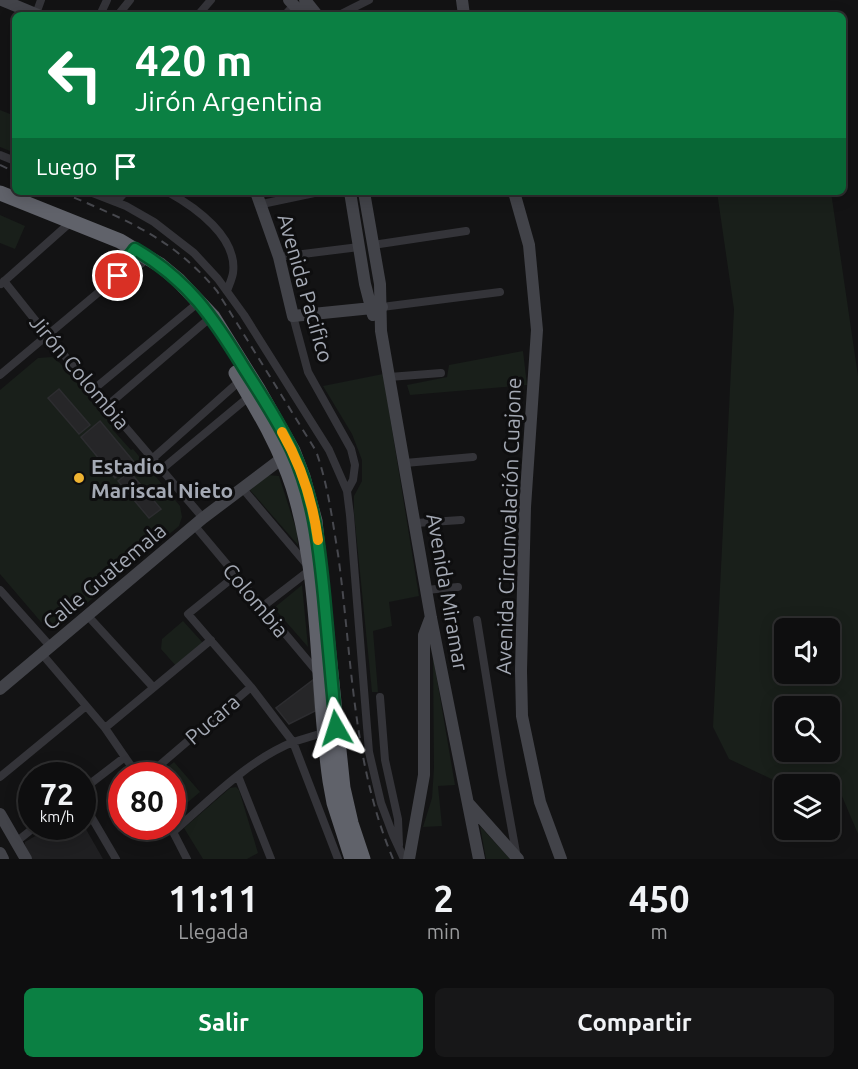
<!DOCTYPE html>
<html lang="es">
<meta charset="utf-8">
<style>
:root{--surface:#0e0e0f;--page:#171718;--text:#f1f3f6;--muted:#9b9c9e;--line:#2e2e2f;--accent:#0b8043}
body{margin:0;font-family:Ubuntu,sans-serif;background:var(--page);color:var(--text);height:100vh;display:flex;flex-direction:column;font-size:22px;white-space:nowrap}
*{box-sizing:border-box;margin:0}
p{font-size:20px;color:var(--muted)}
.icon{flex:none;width:33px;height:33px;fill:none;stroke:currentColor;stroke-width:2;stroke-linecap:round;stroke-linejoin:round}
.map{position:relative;height:859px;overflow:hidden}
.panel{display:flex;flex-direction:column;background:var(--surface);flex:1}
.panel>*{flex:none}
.top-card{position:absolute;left:12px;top:12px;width:834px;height:183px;border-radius:9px;box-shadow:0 3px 15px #0003,0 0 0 2px var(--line);background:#0b8043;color:#fff;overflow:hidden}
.fabs{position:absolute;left:774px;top:618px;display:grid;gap:12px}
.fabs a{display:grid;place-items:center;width:66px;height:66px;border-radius:9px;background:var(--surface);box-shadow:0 3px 15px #0003,0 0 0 2px var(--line);font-size:30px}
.speed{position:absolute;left:18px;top:762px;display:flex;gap:12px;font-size:30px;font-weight:700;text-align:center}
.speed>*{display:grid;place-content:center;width:78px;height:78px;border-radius:50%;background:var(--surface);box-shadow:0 3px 15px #0003,0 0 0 2px var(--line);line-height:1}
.speed small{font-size:15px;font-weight:400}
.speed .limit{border:9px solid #d22;background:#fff;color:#111}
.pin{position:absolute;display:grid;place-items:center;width:51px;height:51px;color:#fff;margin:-26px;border:3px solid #fff;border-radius:50%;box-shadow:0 2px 6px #0007}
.me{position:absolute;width:66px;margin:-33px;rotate:354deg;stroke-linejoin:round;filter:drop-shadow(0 0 4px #0008)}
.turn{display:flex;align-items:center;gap:21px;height:126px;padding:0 24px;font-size:27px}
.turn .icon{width:78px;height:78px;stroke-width:2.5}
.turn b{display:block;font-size:42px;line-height:51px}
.then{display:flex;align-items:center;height:57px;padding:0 24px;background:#0003;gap:12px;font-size:22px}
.eta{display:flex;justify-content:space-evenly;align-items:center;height:102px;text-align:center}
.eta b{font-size:36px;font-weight:700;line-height:42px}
.cta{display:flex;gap:12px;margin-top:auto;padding:12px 24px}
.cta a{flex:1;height:69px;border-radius:9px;background:var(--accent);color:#fff;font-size:24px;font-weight:700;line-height:69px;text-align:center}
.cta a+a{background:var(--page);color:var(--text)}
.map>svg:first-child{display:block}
.built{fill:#1f1f21}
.green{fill:#191f1a;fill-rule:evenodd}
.building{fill:#262628;stroke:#2d2d30;stroke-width:1.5}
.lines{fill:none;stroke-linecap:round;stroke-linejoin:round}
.street{stroke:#343439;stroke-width:8}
.secondary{stroke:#424349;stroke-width:12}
.highway{stroke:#60626a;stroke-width:15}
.rail{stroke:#47484e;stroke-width:2;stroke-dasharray:8 6;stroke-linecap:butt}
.route-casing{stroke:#07532c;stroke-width:15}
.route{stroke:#0b8043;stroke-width:10}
.slow{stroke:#f59e0b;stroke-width:10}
.poi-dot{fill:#eeb331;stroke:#0e0e0f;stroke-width:2}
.labels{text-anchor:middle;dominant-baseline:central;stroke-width:6;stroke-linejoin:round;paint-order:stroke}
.street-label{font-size:21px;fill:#a4a9b4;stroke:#0e0e0f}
.poi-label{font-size:21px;font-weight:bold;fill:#a4a9b4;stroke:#0e0e0f;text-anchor:start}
</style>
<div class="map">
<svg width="858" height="859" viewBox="0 0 858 859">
<rect width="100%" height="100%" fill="#131314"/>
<path class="built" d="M 83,824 L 103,859 L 32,859 L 25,845 L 25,842 L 51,827 L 82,826 Z"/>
<path class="green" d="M 0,110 L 15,116 L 15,153 L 0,147 Z
M 717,192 L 831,192 L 858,376 L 858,834 L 836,782 L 829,784 L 784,785 L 729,759 L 713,727 L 734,309 ZM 784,628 L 830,628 L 830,674 L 784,674 ZM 784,706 L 830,706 L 830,752 L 784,752 Z
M 0,215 L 25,226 L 15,249 L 0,243 Z
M 523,351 L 527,385 L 410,395 L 407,385 L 447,377 L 449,365 Z
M 52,357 L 60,363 L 114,427 L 112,429 L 131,450 L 133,449 L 180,506 L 182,517 L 179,526 L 62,624 L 52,627 L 41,622 L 0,574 L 0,390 L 38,358 Z
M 383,374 L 419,596 L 389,602 L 392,626 L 373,631 L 378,692 L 372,692 L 354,513 L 354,496 L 362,481 L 362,460 L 352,434 L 323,386 Z
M 267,475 L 279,476 L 297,532 L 298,545 L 250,490 Z
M 302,585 L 308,647 L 274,608 Z
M 183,621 L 203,643 L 176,666 L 161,649 L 162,639 Z
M 433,656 L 455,785 L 438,786 L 442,826 L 423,827 L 432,798 L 434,768 Z
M 174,762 L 200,792 L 181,808 L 173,798 L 172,776 L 158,775 Z
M 236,787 L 239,790 L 258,853 L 247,859 L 203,859 L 184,828 L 230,788 Z
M 480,826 L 510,859 L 486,859 Z"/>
<path class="building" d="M 59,389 L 90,425 L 79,434 L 48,398 Z
M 100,421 L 134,462 L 115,478 L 81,437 Z
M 130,472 L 161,509 L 149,518 L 118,481 Z
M 313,680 L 315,711 L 289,724 L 276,708 Z"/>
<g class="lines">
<path class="street" d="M 36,14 L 41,0
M 100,15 L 107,0
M 118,15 L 130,0
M 198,15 L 211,0
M 285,15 L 294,5
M 339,15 L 369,0
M 0,155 L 15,161
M 90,192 L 126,206 L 154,222 L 194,253 L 218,279 L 244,315 L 329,450 L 347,491 L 350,515 L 369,752 L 381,803 L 393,835 L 404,859
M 168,192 C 195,207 238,237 233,273 C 232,279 229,285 227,291
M 116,202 L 125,192
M 262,204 L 319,192
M 373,245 L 466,231
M 279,257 L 359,247
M 118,276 L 122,266 L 135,249
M 4,281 L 47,335 L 203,518
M 1,284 L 72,221
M 382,307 L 500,292
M 293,316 L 308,372 L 351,449 L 355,465 L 353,480 L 347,491
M 0,375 L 118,276 L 129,274 L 148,258
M 389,377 L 441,373
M 94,389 L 199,302
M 108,405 L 204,323 L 213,317
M 152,459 L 243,378
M 405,463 L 473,457
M 162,469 L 251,395
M 243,489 L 308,566
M 416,523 L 461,520
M 194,525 L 319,674
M 235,576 L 188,614 L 251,687 L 293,742 L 326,732
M 0,590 L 50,646
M 426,590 L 458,587
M 262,607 L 310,570
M 87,615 L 153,687
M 477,620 L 502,775 L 517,858
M 42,654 L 105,728 L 138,776
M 380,697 L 385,760 L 398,819 L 399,845
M 105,728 L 211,640
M 147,776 L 251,687
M 238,776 L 271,859
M 0,777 L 85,707
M 82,790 L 125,757
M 82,801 L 116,859
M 170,826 L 187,859
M 173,832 C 210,800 247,761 293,742 L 338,859
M 16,842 L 36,826"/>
<path class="secondary" d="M 2,0 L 38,15
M 289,0 L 303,15
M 305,0 L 317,15
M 462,0 L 464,15
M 256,192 L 279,257 L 293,316 L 382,307
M 350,192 L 365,284 L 373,315
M 364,192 L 380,284 L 381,331 L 431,618 L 479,859
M 514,192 L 529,245 L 537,330 L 525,507 L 521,671 L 522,716 L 540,802 L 561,859
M 0,689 L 203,518 L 289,453
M 469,804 L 518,859
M 0,814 L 26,859
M 0,853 L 3,859
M 409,859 L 424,775 L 424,635 L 430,619"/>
<path class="highway" d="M 0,193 L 120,241 L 160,265 L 178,280 L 213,317 L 258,389 L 293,451 L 303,477 L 315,521 L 343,788 L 351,823 L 363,859
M 236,373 C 257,409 280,446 293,487 C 322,580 316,684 330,781 L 334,803 L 352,859"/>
<path class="rail" d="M 0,165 L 15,172
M 61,192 C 124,219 172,237 217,291 L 316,451 C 328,485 332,518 338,554 C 352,656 352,762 393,859"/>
</g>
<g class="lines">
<defs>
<path id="route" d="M 118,276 L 122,266 L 135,249 C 188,280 213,317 244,368 C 261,395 279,422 292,450 C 314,497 319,546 324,596 C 328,640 332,684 336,728"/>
</defs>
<use href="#route" class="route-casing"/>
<use href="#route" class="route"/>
<path class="slow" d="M 282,432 C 301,465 313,503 318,540"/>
</g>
<circle class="poi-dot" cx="79" cy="478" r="6"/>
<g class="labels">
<g class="street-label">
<text transform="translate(306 288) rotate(74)">Avenida Pacifico</text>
<text transform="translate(80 372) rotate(50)">Jirón Colombia</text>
<text transform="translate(508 526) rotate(-88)">Avenida Circunvalación Cuajone</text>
<text transform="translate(104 576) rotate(-40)">Calle Guatemala</text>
<text transform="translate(448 592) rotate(80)">Avenida Miramar</text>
<text transform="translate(256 600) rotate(50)">Colombia</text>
<text transform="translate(212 719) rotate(-41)">Pucara</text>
</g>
<g class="poi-label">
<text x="91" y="466">Estadio<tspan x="91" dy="24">Mariscal Nieto</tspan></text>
</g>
</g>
</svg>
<div class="fabs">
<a><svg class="icon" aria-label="sound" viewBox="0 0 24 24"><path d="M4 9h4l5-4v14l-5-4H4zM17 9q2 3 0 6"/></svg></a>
<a><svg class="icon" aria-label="search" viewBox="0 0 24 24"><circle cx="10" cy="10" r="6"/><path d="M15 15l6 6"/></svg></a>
<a><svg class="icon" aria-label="layers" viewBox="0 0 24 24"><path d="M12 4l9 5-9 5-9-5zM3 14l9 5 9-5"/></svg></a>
</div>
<div class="speed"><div>72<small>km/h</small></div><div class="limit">80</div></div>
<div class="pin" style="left:118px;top:276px;background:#d93025"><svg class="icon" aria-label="arrive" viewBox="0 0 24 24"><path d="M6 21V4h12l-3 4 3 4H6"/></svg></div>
<svg class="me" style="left:336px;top:728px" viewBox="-20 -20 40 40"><path d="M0-17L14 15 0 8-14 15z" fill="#0b8043" stroke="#fff" stroke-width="4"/></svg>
<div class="top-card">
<div class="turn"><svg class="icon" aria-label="left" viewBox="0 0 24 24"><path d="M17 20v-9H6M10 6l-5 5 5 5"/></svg><div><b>420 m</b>Jirón Argentina</div></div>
<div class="then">Luego<svg class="icon" aria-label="arrive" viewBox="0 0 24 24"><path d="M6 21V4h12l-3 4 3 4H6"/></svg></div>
</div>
</div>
<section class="panel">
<div class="eta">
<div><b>11:11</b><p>Llegada</p></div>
<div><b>2</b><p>min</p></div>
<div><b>450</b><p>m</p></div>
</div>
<div class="cta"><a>Salir</a><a>Compartir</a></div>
</section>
